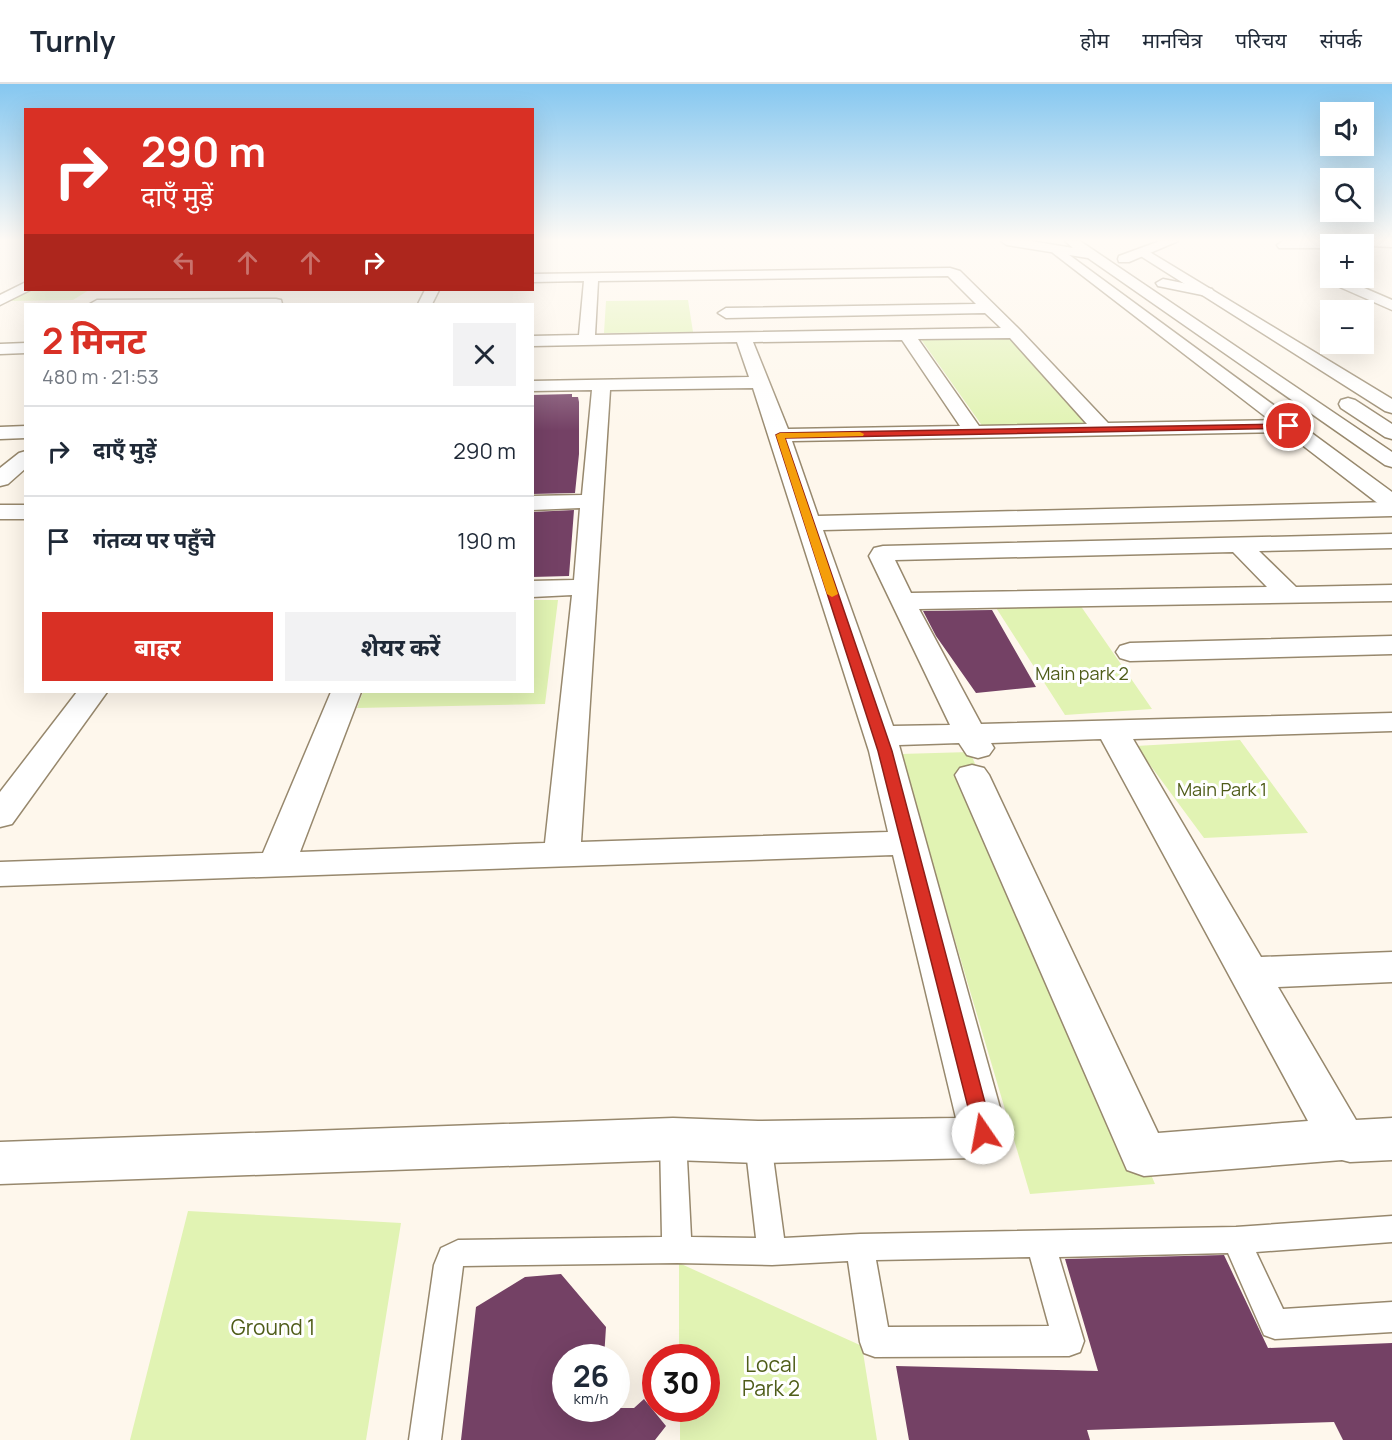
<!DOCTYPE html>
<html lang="hi">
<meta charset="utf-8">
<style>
:root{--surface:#fff;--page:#f2f2f3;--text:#1f2937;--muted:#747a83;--line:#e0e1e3;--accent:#d93025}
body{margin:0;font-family:Manrope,"Noto Sans Devanagari",sans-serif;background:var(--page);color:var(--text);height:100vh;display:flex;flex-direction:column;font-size:22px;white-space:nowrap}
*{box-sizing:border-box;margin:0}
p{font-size:20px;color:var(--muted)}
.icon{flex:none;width:33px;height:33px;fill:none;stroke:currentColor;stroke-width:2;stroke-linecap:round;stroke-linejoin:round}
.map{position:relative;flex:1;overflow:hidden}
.drawer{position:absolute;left:24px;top:219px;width:510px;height:390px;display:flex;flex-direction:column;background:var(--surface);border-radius:0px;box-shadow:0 6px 24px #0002}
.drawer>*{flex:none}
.guide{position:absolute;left:24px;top:24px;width:510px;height:183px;border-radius:0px;box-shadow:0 6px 24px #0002;background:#d93025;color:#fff;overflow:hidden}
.tools{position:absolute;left:1320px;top:18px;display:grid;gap:12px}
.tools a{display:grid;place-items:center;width:54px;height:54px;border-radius:0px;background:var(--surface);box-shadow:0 6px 24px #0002;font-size:30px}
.speed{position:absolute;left:552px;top:1260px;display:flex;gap:12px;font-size:30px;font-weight:700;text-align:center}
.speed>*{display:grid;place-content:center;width:78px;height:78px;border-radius:50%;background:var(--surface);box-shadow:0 6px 24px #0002;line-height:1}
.speed small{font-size:15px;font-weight:400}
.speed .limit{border:9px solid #d22;background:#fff;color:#111}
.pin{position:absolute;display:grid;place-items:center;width:51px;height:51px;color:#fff;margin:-26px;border:3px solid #fff;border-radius:50%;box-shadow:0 2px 6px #0007}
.me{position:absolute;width:66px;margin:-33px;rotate:348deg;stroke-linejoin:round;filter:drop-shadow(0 0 4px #0008)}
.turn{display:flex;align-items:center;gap:21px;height:126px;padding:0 18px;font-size:27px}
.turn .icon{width:78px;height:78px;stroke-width:2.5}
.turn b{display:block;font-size:42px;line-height:51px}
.lanes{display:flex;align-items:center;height:57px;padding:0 18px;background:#0003;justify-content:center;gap:30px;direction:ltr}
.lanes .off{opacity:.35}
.round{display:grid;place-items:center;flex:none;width:63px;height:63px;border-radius:0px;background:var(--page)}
.overview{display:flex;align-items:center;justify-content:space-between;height:102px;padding:0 18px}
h1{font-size:36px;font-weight:700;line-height:45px;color:var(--accent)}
.button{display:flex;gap:12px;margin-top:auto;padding:12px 18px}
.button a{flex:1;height:69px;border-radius:0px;background:var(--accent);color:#fff;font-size:24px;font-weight:700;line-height:69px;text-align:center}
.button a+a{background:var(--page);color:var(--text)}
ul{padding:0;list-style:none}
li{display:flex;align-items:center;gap:18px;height:90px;padding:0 18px;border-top:2px solid var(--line)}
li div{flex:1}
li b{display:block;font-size:22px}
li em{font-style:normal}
header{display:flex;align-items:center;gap:36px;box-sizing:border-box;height:84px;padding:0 30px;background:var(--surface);border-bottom:2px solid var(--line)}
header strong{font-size:28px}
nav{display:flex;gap:33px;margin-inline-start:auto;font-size:21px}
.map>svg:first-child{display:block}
.green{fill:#e1f3b3}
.building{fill:#744165}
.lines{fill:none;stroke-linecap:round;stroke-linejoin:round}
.lane-casing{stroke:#97886d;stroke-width:3}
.street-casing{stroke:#97886d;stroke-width:3}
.secondary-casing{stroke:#97886d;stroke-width:3}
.primary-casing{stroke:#97886d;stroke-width:3}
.lane{fill:#fff;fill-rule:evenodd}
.street{fill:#fff;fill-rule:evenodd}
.secondary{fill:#fff;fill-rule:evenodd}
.primary{fill:#fff;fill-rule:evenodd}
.route{fill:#d93025;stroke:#8d1f18;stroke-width:1.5}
.slow{fill:#f59e0b}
.labels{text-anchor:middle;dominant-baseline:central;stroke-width:6;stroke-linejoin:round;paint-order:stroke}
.park-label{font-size:18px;fill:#4f5d19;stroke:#fff}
.near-park-label{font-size:21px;fill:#4f5d19;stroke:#fff}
</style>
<header>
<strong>Turnly</strong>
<nav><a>होम</a><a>मानचित्र</a><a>परिचय</a><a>संपर्क</a></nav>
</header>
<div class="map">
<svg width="1392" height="1356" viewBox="0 0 1392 1356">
<rect width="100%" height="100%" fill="#fef7ec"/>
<path class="green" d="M 29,206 L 89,206 L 73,216 L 10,217 Z
M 688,216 L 693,248 L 604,249 L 606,217 Z
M 1008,253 L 1091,341 L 983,343 L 920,254 Z
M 533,516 L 558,516 L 545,620 L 357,624 L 363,608 L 532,608 Z
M 1078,518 L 1152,625 L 1065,631 L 993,519 Z
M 1240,656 L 1308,749 L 1204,754 L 1136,662 Z
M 970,668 L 1155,1100 L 1030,1110 L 900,670 Z
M 188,1127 L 401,1139 L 366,1356 L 130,1356 Z
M 679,1179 L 862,1262 L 877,1356 L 680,1356 L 680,1325 L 706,1324 L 706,1274 L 679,1273 Z"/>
<path class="building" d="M 572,310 L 572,313 L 578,313 L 579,318 L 579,370 L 575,409 L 532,410 L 532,311 Z
M 574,426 L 569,492 L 532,493 L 532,428 Z
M 992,526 L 1036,603 L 976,609 L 936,552 L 923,527 Z
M 1224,1171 L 1268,1264 L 1392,1259 L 1392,1356 L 1343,1356 L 1334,1338 L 1087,1346 L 1090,1356 L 909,1356 L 896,1282 L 1098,1287 L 1065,1175 Z
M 561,1190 L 606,1243 L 604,1274 L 566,1274 L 566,1324 L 634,1324 L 644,1315 L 666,1342 L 655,1356 L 461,1356 L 476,1223 L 525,1193 Z"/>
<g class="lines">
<defs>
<path id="lane" d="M 673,1044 L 682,1047 L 686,1055 L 691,1153 L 756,1154 L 745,1058 L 749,1050 L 758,1047 L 767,1050 L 771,1058 L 784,1154 L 860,1150 L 1236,1143 L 1392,1132 L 1392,1158 L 1256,1168 L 1283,1225 L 1392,1218 L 1392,1248 L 1275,1255 L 1264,1251 L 1228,1169 L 1059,1173 L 1084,1257 L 1080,1268 L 1069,1272 L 875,1273 L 864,1269 L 860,1258 L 848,1177 L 772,1181 L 677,1179 L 463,1182 L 441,1356 L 409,1356 L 434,1181 L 441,1164 L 458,1156 L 662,1153 L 660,1055 L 664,1047 ZM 1030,1173 L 1049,1242 L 888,1243 L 876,1176 Z"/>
<path id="street" d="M 1283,157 L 1392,157 L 1392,163 L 1330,160 L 1330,164 L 1279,164 L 1277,161 Z
M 950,184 L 960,187 L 1020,246 L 1108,339 L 1289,336 L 1296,338 L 1299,342 L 1296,346 L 1289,348 L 792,357 L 818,432 L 1392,418 L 1392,432 L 823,446 L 893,642 L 950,641 L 869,472 L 874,464 L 883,462 L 1392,450 L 1392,464 L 1259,467 L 1296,503 L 1392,501 L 1392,517 L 919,525 L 981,640 L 1392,629 L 1392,647 L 1133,655 L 1261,873 L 1392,868 L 1392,898 L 1278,903 L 1356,1036 L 1392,1034 L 1392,1076 L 1350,1078 L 1342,1076 L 1144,1092 L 1127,1086 L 955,691 L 960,684 L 972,681 L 984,684 L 989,691 L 1158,1049 L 1308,1037 L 1101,655 L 991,659 L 994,664 L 989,671 L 978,674 L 967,671 L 959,659 L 899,661 L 1007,1049 C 998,1067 993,1068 974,1074 L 758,1079 L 673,1076 L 0,1100 L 0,1058 L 673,1034 L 758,1037 L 956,1034 L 893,771 L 0,802 L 0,778 L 263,769 L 331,608 L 361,608 L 300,768 L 545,759 L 572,511 L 532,513 L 532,497 L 574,496 L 580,424 L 532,426 L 532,412 L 582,411 L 592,306 L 532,307 L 532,297 L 749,293 L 737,258 L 532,262 L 532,252 L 579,251 L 584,197 L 532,198 L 532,190 ZM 948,192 L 976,220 L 726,224 L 718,229 L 726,234 L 985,229 L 1001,244 L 595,251 L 598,197 ZM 1010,254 L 1087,340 L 979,342 L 918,255 ZM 902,256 L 960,342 L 788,345 L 753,258 ZM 753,304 L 869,667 L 888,748 L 581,758 L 610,306 ZM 1233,468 L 1267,503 L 911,509 L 895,476 Z
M 1330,190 L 1330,194 L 1341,194 L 1392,216 L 1392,226 L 1326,197 L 1324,194 Z
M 26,198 L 26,206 L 30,206 L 0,221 L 0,211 Z
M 425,206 L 439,206 L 432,220 L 418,220 Z
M 276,215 L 281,216 L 282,220 L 90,220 L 97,216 Z
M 26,259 L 26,269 L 0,270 L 0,260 Z
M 26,342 L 26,354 L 0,355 L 0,343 Z
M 26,367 L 26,384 L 8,400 L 0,402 L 0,384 L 19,369 Z
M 0,421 L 26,421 L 26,435 L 0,435 Z
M 1392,552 L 1392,570 L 1130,577 L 1120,574 L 1116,568 L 1120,562 L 1130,559 Z
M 77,608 L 107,608 L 12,740 L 0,743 L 0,708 Z"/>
<path id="secondary" d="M 1057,162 L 1392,408 L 1392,426 L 1384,424 L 1053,169 L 1051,166 L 1053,163 Z
M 1143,164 L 1392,315 L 1392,329 L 1385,327 L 1139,171 L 1137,168 Z"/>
<path id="primary" d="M 1001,157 L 1031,157 L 1073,164 L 1065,157 L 1080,157 L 1392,368 L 1392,383 L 1385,381 L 1088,174 L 1007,161 Z
M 1160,157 L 1178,157 L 1129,178 L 1119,178 L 1118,175 L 1119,172 Z
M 1163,195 L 1212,205 L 1214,208 L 1207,212 L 1158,202 L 1156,199 Z
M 1348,314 L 1355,316 L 1392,340 L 1392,355 L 1385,353 L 1341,324 L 1339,320 L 1341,316 Z"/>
</defs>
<use href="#lane" class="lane-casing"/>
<use href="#street" class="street-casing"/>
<use href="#secondary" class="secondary-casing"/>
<use href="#primary" class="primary-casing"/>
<use href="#lane" class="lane"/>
<use href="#street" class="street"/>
<use href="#secondary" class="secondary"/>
<use href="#primary" class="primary"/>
</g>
<linearGradient id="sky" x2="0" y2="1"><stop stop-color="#85c7f0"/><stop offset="0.45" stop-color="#fffbf6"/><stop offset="1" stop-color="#fffbf6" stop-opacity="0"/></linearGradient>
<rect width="1392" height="347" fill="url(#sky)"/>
<path class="route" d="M 1289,340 L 1293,342 L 1292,344 L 785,354 L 892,667 L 993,1049 L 990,1055 L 983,1057 L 976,1055 L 878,667 L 776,351 L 780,349 Z"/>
<path class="slow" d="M 860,348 L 864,350 L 863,352 L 785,354 L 838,510 L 832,513 L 827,510 L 776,351 L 780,349 Z"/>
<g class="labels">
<g class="park-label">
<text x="1082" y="589">Main park 2</text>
<text x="1222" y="705">Main Park 1</text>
</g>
<g class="near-park-label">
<text x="273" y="1243">Ground 1</text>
<text x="771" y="1280">Local<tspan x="771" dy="24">Park 2</tspan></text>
</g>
</g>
</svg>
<div class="tools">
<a><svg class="icon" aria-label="sound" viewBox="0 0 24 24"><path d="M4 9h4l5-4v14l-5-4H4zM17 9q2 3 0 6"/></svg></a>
<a><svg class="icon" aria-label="search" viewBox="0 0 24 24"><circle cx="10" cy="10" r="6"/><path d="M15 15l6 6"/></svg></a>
<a>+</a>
<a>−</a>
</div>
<div class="speed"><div>26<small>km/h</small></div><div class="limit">30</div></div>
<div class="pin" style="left:1289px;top:342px;background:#d93025"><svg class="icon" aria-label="arrive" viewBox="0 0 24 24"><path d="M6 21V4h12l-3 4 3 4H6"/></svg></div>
<svg class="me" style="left:983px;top:1049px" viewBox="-20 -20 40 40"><circle r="19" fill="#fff"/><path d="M0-13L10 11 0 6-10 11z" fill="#d93025"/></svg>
<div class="guide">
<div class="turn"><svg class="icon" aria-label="right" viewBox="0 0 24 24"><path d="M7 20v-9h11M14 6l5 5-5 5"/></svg><div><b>290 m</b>दाएँ मुड़ें</div></div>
<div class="lanes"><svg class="icon off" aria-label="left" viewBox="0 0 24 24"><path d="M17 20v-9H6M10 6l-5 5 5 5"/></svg><svg class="icon off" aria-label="ahead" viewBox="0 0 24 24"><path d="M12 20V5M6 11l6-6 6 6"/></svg><svg class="icon off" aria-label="ahead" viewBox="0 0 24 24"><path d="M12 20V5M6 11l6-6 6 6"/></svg><svg class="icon" aria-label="right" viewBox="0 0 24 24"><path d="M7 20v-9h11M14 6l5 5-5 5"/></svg></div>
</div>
<section class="drawer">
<div class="overview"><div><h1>2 मिनट</h1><p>480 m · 21:53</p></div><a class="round"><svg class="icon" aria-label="close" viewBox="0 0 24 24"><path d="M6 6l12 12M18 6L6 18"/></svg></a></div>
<ul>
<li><svg class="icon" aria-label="right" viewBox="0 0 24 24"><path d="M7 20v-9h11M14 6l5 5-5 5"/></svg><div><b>दाएँ मुड़ें</b></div><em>290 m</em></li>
<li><svg class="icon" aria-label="arrive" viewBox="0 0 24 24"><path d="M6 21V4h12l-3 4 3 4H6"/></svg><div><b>गंतव्य पर पहुँचे</b></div><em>190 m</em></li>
</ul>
<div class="button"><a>बाहर</a><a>शेयर करें</a></div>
</section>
</div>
